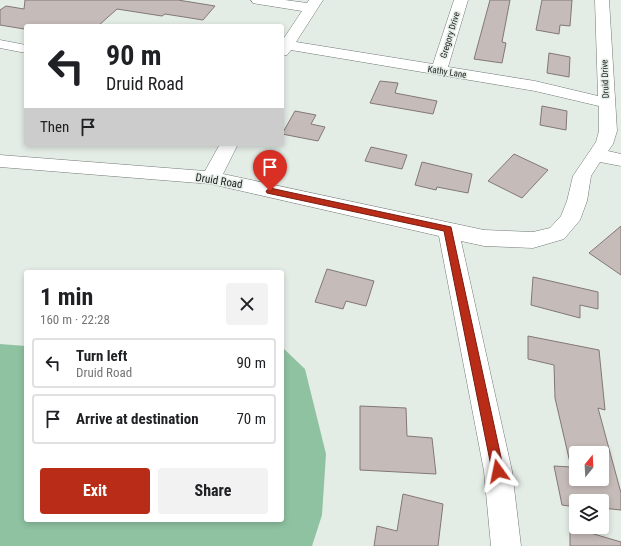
<!DOCTYPE html>
<meta charset="utf-8">
<style>
:root{--surface:#fff;--page:#f2f2f2;--text:#202124;--muted:#757577;--line:#e0e0e0;--accent:#b92d18}
body{margin:0;font-family:"Roboto Condensed",sans-serif;background:var(--page);color:var(--text);height:100vh;display:flex;flex-direction:column;font-size:15px;white-space:nowrap}
*{box-sizing:border-box;margin:0}
p{font-size:13px;color:var(--muted)}
.icon{flex:none;width:22px;height:22px;fill:none;stroke:currentColor;stroke-width:2;stroke-linecap:round;stroke-linejoin:round}
.map{position:relative;flex:1;overflow:hidden}
.panel{position:absolute;left:24px;top:270px;width:260px;height:252px;display:flex;flex-direction:column;background:var(--surface);border-radius:4px;box-shadow:0 2px 6px #0003}
.panel>*{flex:none}
.top-card{position:absolute;left:24px;top:24px;width:260px;height:122px;border-radius:4px;box-shadow:0 2px 6px #0003;background:#fff;color:var(--text);overflow:hidden}
.needle{width:26px;rotate:18deg}
.tools{position:absolute;left:569px;top:446px;display:grid;gap:8px}
.tools a{display:grid;place-items:center;width:40px;height:40px;border-radius:4px;background:var(--surface);box-shadow:0 2px 6px #0003;font-size:20px}
.pin{position:absolute;display:grid;place-items:center;width:34px;height:34px;color:#fff;margin:-41px -17px;border-radius:50% 50% 50% 0;rotate:-45deg;box-shadow:0 0 4px #0007}
.pin .icon{rotate:45deg}
.me{position:absolute;width:44px;margin:-22px;rotate:348deg;stroke-linejoin:round;filter:drop-shadow(0 0 3px #0008)}
.turn{display:flex;align-items:center;gap:14px;height:84px;padding:0 16px;font-size:18px}
.turn .icon{width:52px;height:52px;stroke-width:2.5}
.turn b{display:block;font-size:28px;line-height:34px}
.then{display:flex;align-items:center;height:38px;padding:0 16px;background:#0003;gap:8px;font-size:15px}
.round{display:grid;place-items:center;flex:none;width:42px;height:42px;border-radius:4px;background:var(--page)}
.overview{display:flex;align-items:center;justify-content:space-between;height:68px;padding:0 16px}
h1{font-size:24px;font-weight:700;line-height:30px}
.primary-button{display:flex;gap:8px;margin-top:auto;padding:8px 16px}
.primary-button a{flex:1;height:46px;border-radius:4px;background:var(--accent);color:#fff;font-size:16px;font-weight:700;line-height:46px;text-align:center}
.primary-button a+a{background:var(--page);color:var(--text)}
ul{padding:0;list-style:none}
li{display:flex;align-items:center;gap:12px;height:50px;margin:0 8px 6px;padding:0 8px;border:2px solid var(--line);border-radius:4px}
li div{flex:1}
li b{display:block;font-size:15px}
li em{font-style:normal}
.map>svg:first-child{display:block}
.water{fill:#8fc2a1}
.building{fill:#c5bbb9;stroke:#827876;fill-rule:evenodd}
.lines{fill:none;stroke-linecap:round;stroke-linejoin:round}
.minor-casing{stroke:#727a75;stroke-width:1}
.minor{fill:#fff;fill-rule:evenodd}
.route{fill:#b92d18;stroke:#781d10}
.labels{text-anchor:middle;dominant-baseline:central;stroke-width:3;stroke-linejoin:round;paint-order:stroke}
.far-street-label{font-size:9px;fill:#222523;stroke:#e4ece6}
.street-label{font-size:11px;fill:#222523;stroke:#e4ece6}
</style>
<div class="map">
<svg width="621" height="546" viewBox="0 0 621 546">
<rect width="100%" height="100%" fill="#e4ece6"/>
<path class="water" d="M 0,344 L 26,346 L 26,520 L 282,520 L 282,347 L 305,369 L 326,454 L 322,515 L 312,546 L 0,546 Z"/>
<path class="building" d="M 25,0 L 178,0 L 215,6 L 203,20 L 165,14 L 162,16 L 117,9 L 98,26 L 26,26 L 24,29 L 0,25 L 0,10 L 6,6 L 24,9 Z
M 490,0 L 510,0 L 502,42 L 506,43 L 502,63 L 474,59 Z
M 542,0 L 572,0 L 570,26 L 560,25 L 559,34 L 536,30 Z
M 549,53 L 570,57 L 569,77 L 547,73 Z
M 380,81 L 398,83 L 395,93 L 437,101 L 433,114 L 370,103 Z
M 542,106 L 567,111 L 566,130 L 540,125 Z
M 295,111 L 316,115 L 311,124 L 325,127 L 318,141 L 282,134 Z
M 371,147 L 407,155 L 402,169 L 365,161 Z
M 514,154 L 548,170 L 522,198 L 488,181 Z
M 422,162 L 472,174 L 468,193 L 437,187 L 436,190 L 415,185 Z
M 621,226 L 621,275 L 589,253 Z
M 327,269 L 374,281 L 366,306 L 346,301 L 343,309 L 315,302 Z
M 533,277 L 598,292 L 598,309 L 580,305 L 580,318 L 531,305 Z
M 528,336 L 599,350 L 605,410 L 598,408 L 621,493 L 621,510 L 602,508 L 602,501 L 576,501 L 576,507 L 562,505 L 554,466 L 571,467 L 555,398 L 554,365 L 528,359 ZM 576,453 L 602,453 L 602,479 L 576,479 Z
M 360,406 L 406,408 L 407,436 L 432,438 L 436,474 L 360,470 Z
M 403,494 L 443,504 L 438,546 L 374,546 L 377,526 L 397,531 Z
M 570,527 L 621,542 L 621,546 L 570,546 Z"/>
<g class="lines">
<defs>
<path id="minor" d="M 251,0 L 285,0 L 307,3 L 309,0 L 323,0 L 296,42 L 433,64 L 454,0 L 468,0 L 448,67 L 535,81 L 598,96 L 595,0 L 609,0 L 617,131 L 613,144 L 608,151 L 621,154 L 621,166 L 600,162 L 591,176 L 587,201 L 580,220 L 564,239 L 533,248 L 484,246 L 461,241 L 512,471 L 521,546 L 491,546 L 484,471 L 439,236 L 211,184 L 0,167 L 0,155 L 205,171 L 220,144 L 238,144 L 223,174 L 484,230 L 533,232 L 550,228 L 561,216 L 567,201 L 573,176 L 596,142 L 599,131 L 599,106 L 535,91 L 291,50 L 287,55 L 282,56 L 282,41 L 302,11 L 258,4 L 253,3 Z
M 0,40 L 26,45 L 26,53 L 0,48 Z"/>
</defs>
<use href="#minor" class="minor-casing"/>
<use href="#minor" class="minor"/>
</g>
<path class="route" d="M 270,188 L 451,227 L 504,471 L 502,475 L 498,476 L 494,475 L 492,471 L 444,231 L 267,193 L 266,191 Z"/>
<g class="labels">
<g class="far-street-label">
<text transform="translate(450 35) rotate(-73)">Gregory Drive</text>
<text transform="translate(447 72) rotate(9)">Kathy Lane</text>
<text transform="translate(605 79) rotate(-92)">Druid Drive</text>
</g>
<g class="street-label">
<text transform="translate(219 181) rotate(9)">Druid Road</text>
</g>
</g>
</svg>
<div class="tools">
<a><svg class="needle" viewBox="-14 -14 28 28"><path d="M0-13l5 13h-10z" fill="#e53935"/><path d="M0 13l5-13h-10z" fill="#757577"/></svg></a>
<a><svg class="icon" aria-label="layers" viewBox="0 0 24 24"><path d="M12 4l9 5-9 5-9-5zM3 14l9 5 9-5"/></svg></a>
</div>
<div class="pin" style="left:270px;top:191px;background:#d93025"><svg class="icon" aria-label="arrive" viewBox="0 0 24 24"><path d="M6 21V4h12l-3 4 3 4H6"/></svg></div>
<svg class="me" style="left:498px;top:471px" viewBox="-20 -20 40 40"><path d="M0-17L14 15 0 8-14 15z" fill="#b92d18" stroke="#fff" stroke-width="4"/></svg>
<div class="top-card">
<div class="turn"><svg class="icon" aria-label="left" viewBox="0 0 24 24"><path d="M17 20v-9H6M10 6l-5 5 5 5"/></svg><div><b>90 m</b>Druid Road</div></div>
<div class="then">Then<svg class="icon" aria-label="arrive" viewBox="0 0 24 24"><path d="M6 21V4h12l-3 4 3 4H6"/></svg></div>
</div>
<section class="panel">
<div class="overview"><div><h1>1 min</h1><p>160 m · 22:28</p></div><a class="round"><svg class="icon" aria-label="close" viewBox="0 0 24 24"><path d="M6 6l12 12M18 6L6 18"/></svg></a></div>
<ul>
<li><svg class="icon" aria-label="left" viewBox="0 0 24 24"><path d="M17 20v-9H6M10 6l-5 5 5 5"/></svg><div><b>Turn left</b><p>Druid Road</p></div><em>90 m</em></li>
<li><svg class="icon" aria-label="arrive" viewBox="0 0 24 24"><path d="M6 21V4h12l-3 4 3 4H6"/></svg><div><b>Arrive at destination</b></div><em>70 m</em></li>
</ul>
<div class="primary-button"><a>Exit</a><a>Share</a></div>
</section>
</div>
